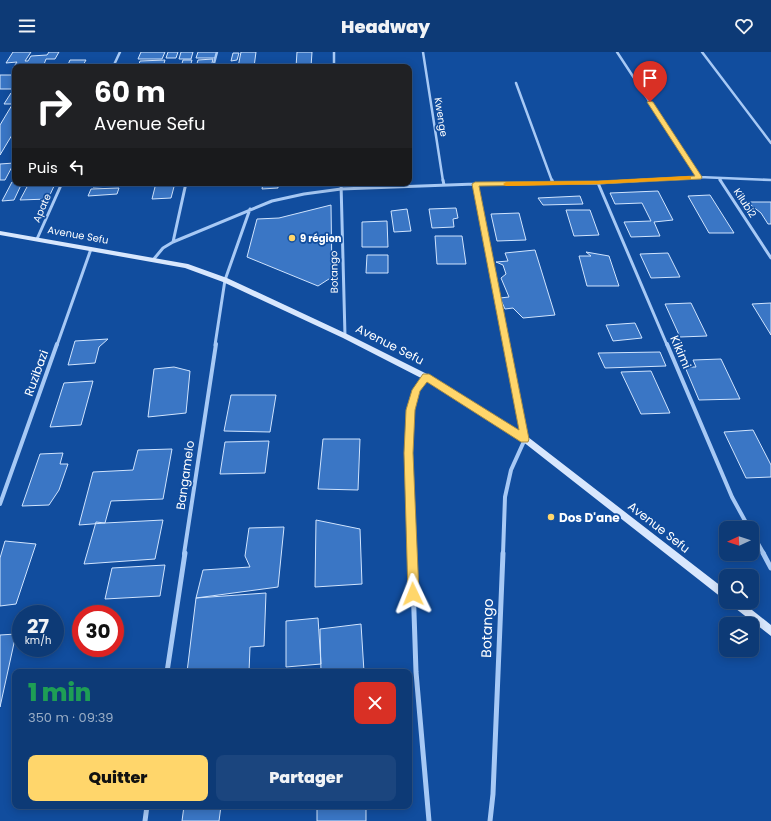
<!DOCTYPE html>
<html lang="fr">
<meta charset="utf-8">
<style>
:root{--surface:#0d3a76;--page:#1b457e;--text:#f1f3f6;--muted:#9aadc5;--line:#2d5488;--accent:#ffd66b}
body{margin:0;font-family:Poppins,sans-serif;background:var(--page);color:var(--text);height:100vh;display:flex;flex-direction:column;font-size:15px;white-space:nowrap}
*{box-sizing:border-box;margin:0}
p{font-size:13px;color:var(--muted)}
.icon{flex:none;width:22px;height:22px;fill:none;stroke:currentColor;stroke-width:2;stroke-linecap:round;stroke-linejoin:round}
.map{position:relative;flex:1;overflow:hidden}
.side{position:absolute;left:12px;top:617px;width:400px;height:140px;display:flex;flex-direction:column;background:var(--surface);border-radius:8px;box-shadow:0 2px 10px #0003,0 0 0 1px var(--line)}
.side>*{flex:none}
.hud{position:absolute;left:12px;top:12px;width:400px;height:122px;border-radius:8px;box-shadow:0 2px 10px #0003,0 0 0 1px var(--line);background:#202124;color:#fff;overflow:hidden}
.needle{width:26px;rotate:267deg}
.controls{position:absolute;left:719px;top:469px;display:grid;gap:8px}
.controls a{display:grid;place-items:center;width:40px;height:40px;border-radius:8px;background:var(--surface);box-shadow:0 2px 10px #0003,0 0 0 1px var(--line);font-size:20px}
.speed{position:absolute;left:12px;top:553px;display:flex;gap:8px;font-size:20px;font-weight:700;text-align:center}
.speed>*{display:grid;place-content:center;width:52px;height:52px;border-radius:50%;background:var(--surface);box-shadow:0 2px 10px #0003,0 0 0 1px var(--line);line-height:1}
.speed small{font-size:10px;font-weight:400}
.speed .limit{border:6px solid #d22;background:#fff;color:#111}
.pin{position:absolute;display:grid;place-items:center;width:34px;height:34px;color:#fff;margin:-41px -17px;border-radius:50% 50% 50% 0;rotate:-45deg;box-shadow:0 0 4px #0007}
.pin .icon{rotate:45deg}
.me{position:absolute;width:44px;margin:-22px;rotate:358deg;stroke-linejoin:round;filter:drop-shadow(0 0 3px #0008)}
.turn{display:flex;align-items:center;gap:14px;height:84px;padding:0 16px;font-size:18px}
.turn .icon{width:52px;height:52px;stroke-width:2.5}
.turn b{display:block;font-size:28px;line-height:34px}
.then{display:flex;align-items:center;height:38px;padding:0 16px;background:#0003;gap:8px;font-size:15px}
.round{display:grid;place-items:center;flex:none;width:42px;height:42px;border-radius:8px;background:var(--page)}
.summary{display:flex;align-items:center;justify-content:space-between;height:68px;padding:0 16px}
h1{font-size:24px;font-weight:800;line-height:30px;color:#1e9e55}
.primary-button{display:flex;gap:8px;margin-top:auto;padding:8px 16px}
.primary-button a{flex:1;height:46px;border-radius:8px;background:var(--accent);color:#111;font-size:16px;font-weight:800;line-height:46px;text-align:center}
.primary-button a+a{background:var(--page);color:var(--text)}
header{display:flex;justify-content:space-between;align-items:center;height:52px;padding:0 16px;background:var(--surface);font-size:18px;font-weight:800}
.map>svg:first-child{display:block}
.building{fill:#3a76c5;stroke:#d0e4fe}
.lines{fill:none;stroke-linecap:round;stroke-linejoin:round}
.street-far3{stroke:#a7c9f5;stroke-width:2.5}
.street-far2{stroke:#a7c9f5;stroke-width:3}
.street-far1{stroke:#a7c9f5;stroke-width:4}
.street{stroke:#a7c9f5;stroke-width:5}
.secondary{fill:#d8e7fd;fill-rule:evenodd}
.route{fill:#ffd66b;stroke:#a68b46}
.slow{fill:#f59e0b}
.poi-dot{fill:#ffd66b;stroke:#114d9e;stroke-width:1.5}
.labels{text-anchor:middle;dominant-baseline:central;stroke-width:3.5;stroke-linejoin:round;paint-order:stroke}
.far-street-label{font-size:10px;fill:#fff;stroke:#114d9e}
.far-poi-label{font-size:10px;font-weight:bold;fill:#fff;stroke:#114d9e;text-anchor:start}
.street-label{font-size:12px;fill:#fff;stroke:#114d9e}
.poi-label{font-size:12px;font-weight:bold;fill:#fff;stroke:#114d9e;text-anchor:start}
.near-street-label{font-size:14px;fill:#fff;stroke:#114d9e}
</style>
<header><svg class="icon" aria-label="menu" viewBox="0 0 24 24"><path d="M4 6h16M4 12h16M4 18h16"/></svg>Headway<svg class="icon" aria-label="heart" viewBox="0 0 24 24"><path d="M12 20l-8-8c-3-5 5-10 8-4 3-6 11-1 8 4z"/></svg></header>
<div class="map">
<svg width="771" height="769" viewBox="0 0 771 769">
<rect width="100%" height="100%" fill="#114d9e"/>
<path class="building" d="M 13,0 L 31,0 L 25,9 L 28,9 L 31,4 L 47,3 L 49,0 L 59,0 L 55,7 L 46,7 L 43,15 L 13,16 L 17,10 L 6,11 Z
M 141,0 L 165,0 L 162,7 L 138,7 Z
M 168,0 L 178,0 L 176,6 L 166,6 Z
M 181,0 L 193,0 L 191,7 L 179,7 Z
M 198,0 L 217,0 L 215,6 L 196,6 Z
M 241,0 L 256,0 L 254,15 L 238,15 Z
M 297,0 L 312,0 L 311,15 L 296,15 Z
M 233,1 L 239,1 L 237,8 L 231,9 Z
M 213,7 L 211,15 L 196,15 L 198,8 Z
M 70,8 L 86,8 L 82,15 L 67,15 Z
M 165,8 L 163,15 L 138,15 L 140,9 Z
M 183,8 L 192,8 L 190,15 L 181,15 Z
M 0,23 L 15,23 L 15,37 L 0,37 Z
M 11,41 L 15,41 L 15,52 L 4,52 Z
M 12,53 L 15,53 L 15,78 L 0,103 L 0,73 Z
M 14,111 L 5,128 L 0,128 L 0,112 Z
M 15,129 L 15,131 L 22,131 L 14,148 L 2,149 L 12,130 Z
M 95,131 L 115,131 L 113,134 L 93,135 Z
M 156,131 L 175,131 L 171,146 L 152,147 Z
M 263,131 L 278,131 L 278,136 L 262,137 Z
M 55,132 L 48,147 L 20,148 L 28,133 Z
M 119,136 L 117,142 L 88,144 L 91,137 Z
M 658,139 L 673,168 L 654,170 L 660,184 L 631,185 L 624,170 L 651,169 L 642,151 L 615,152 L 610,141 Z
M 710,143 L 734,181 L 709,181 L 688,144 Z
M 580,144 L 583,152 L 543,153 L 538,146 Z
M 747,150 L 771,150 L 771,172 L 768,172 L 761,161 Z
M 331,153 L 332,225 L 318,234 L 247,205 L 257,167 L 279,166 Z
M 456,156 L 458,166 L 453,167 L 454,175 L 432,176 L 429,157 Z
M 407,157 L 411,179 L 394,180 L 391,159 Z
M 566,158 L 590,158 L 599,183 L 574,184 Z
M 519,161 L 526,188 L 497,189 L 491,162 Z
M 387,169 L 388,195 L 362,195 L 362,170 Z
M 435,184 L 462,184 L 466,212 L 437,212 Z
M 535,198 L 555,263 L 523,266 L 513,256 L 505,257 L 500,246 L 509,245 L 501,226 L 506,222 L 503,213 L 496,210 L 508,209 L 505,201 Z
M 586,200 L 609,204 L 619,234 L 587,234 L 579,204 L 591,204 Z
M 668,201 L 680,225 L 651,226 L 640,202 Z
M 367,203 L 388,203 L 388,221 L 366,221 Z
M 691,251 L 707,284 L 680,285 L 665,252 Z
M 771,251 L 771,283 L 752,252 Z
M 635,271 L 642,286 L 613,289 L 606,273 Z
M 108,287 L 99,295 L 95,311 L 68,313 L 75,289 Z
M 660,300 L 666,314 L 605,316 L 598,301 Z
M 721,307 L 740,347 L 699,348 L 685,315 L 696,315 L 693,308 Z
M 174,315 L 190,319 L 186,361 L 148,365 L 154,317 Z
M 651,319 L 670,361 L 641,362 L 621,320 Z
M 93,329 L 81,373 L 50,375 L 64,331 Z
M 231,343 L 276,343 L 270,380 L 224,379 Z
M 753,378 L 771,413 L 771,425 L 746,426 L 724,380 Z
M 323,387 L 360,387 L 358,438 L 318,437 Z
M 269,389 L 265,421 L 220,422 L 225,390 Z
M 172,397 L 163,447 L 111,449 L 105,471 L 79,473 L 93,420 L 133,418 L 138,398 Z
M 63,401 L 60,412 L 68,412 L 59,438 L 49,453 L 22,454 L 40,402 Z
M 163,468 L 155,507 L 84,512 L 96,470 L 105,471 Z
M 316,468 L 360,477 L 362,532 L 315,535 Z
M 284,475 L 278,535 L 196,546 L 203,518 L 250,515 L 245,504 L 249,476 Z
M 5,489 L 36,492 L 16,552 L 0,554 L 0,506 Z
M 165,513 L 160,544 L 105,547 L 112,516 Z
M 266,541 L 264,594 L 250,595 L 249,620 L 187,620 L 196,546 Z
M 318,566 L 321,612 L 286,615 L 286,569 Z
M 361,572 L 364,620 L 321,620 L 320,577 Z
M 16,582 L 0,655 L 0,583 Z
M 184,754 L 221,754 L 219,769 L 182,769 Z
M 317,754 L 366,754 L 366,769 L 317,769 Z"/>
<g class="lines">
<path class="street-far3" d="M 334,0 L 334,15
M 423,0 L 443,129
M 617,0 L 699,125
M 702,0 L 771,91
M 113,15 L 120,0
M 213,15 L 217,0
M 516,31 L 552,129
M 719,126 L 721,129
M 631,129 L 699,125 L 771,128"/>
<path class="street-far2" d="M 443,128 L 444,133
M 552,128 L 553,131
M 720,128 L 771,206
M 341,131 L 345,284
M 598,131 L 667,293
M 475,132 L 507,293
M 37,187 L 62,131
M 173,190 L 186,131
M 153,208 L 163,196 L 173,190 L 272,149 L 304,142 L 341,137 L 475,132 L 598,131 L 648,128
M 57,293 L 91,197
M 215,293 L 225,228 L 250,157"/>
<path class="street-far1" d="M 667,292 L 732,445 L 749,476
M 0,452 L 57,292
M 752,481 L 764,502
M 184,502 L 216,292
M 412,502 L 408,401 L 411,358 L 416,338 L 426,325
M 503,502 L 505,445 L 511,418 L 525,387 L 506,292"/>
<path class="street" d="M 412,501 L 416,620 L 429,769
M 763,501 L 771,516
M 167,620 L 185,501
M 145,769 L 147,754
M 490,769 L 493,742 L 503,501"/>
<path class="secondary" d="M 0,179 L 188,212 L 227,226 L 347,282 L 429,323 L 528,385 L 726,538 L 726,549 L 522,389 L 423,327 L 343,286 L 223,230 L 185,216 L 0,183 Z
M 729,550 L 742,550 L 771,573 L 771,584 L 731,553 Z"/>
</g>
<path class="route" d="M 650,49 L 653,50 L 702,125 L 701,127 L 598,132 L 479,134 L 529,387 L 528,390 L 521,390 L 427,330 L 420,339 L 415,358 L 413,401 L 419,542 L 417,546 L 413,547 L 410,546 L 408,542 L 404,401 L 406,358 L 412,338 L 423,322 L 429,322 L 519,378 L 472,132 L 475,130 L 598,129 L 695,124 L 647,50 Z"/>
<path class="slow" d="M 689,124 L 691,125 L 691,127 L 598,132 L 506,134 L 503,132 L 506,130 L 598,129 Z"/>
<g class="poi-dot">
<circle cx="292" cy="186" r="4"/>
<circle cx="551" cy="465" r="4"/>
</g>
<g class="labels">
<g class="far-street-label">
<text transform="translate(441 65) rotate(81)">Kwenge</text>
<text transform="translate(745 151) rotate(57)">Kilubi2</text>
<text transform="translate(42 156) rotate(-66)">Apate</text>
<text transform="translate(78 183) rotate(10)">Avenue Sefu</text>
<text transform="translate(334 220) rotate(-91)">Botango</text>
</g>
<g class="far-poi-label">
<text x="300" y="186">9 région</text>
</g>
<g class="street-label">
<text transform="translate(390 292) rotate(27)">Avenue Sefu</text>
<text transform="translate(681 300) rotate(67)">Kikimi</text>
<text transform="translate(36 321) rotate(-70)">Ruzibazi</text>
<text transform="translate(185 423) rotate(-82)">Bangamelo</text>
<text transform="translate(659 475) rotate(38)">Avenue Sefu</text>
</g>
<g class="poi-label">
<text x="559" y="465">Dos D'ane</text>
</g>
<g class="near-street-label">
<text transform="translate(487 576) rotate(-88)">Botango</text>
</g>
</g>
</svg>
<div class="controls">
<a><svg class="needle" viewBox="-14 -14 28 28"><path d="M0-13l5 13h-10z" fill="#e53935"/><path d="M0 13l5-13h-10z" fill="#9aadc5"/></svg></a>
<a><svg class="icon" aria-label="search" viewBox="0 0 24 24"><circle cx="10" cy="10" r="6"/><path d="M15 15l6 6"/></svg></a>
<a><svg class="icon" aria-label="layers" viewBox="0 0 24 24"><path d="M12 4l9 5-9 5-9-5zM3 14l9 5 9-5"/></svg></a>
</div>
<div class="speed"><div>27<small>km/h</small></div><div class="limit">30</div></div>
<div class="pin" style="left:650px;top:50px;background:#d93025"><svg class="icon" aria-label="arrive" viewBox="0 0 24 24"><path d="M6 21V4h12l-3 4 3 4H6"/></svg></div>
<svg class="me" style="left:413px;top:542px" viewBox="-20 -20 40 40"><path d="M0-17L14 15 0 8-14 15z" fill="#ffd66b" stroke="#fff" stroke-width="4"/></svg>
<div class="hud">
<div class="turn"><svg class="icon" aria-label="right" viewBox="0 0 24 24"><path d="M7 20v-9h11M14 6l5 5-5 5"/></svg><div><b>60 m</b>Avenue Sefu</div></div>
<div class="then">Puis<svg class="icon" aria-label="left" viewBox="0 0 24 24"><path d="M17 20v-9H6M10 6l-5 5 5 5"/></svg></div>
</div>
<section class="side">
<div class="summary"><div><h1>1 min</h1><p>350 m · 09:39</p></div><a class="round" style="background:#d93025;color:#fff"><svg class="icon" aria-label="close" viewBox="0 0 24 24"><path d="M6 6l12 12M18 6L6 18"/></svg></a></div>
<div class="primary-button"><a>Quitter</a><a>Partager</a></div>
</section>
</div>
